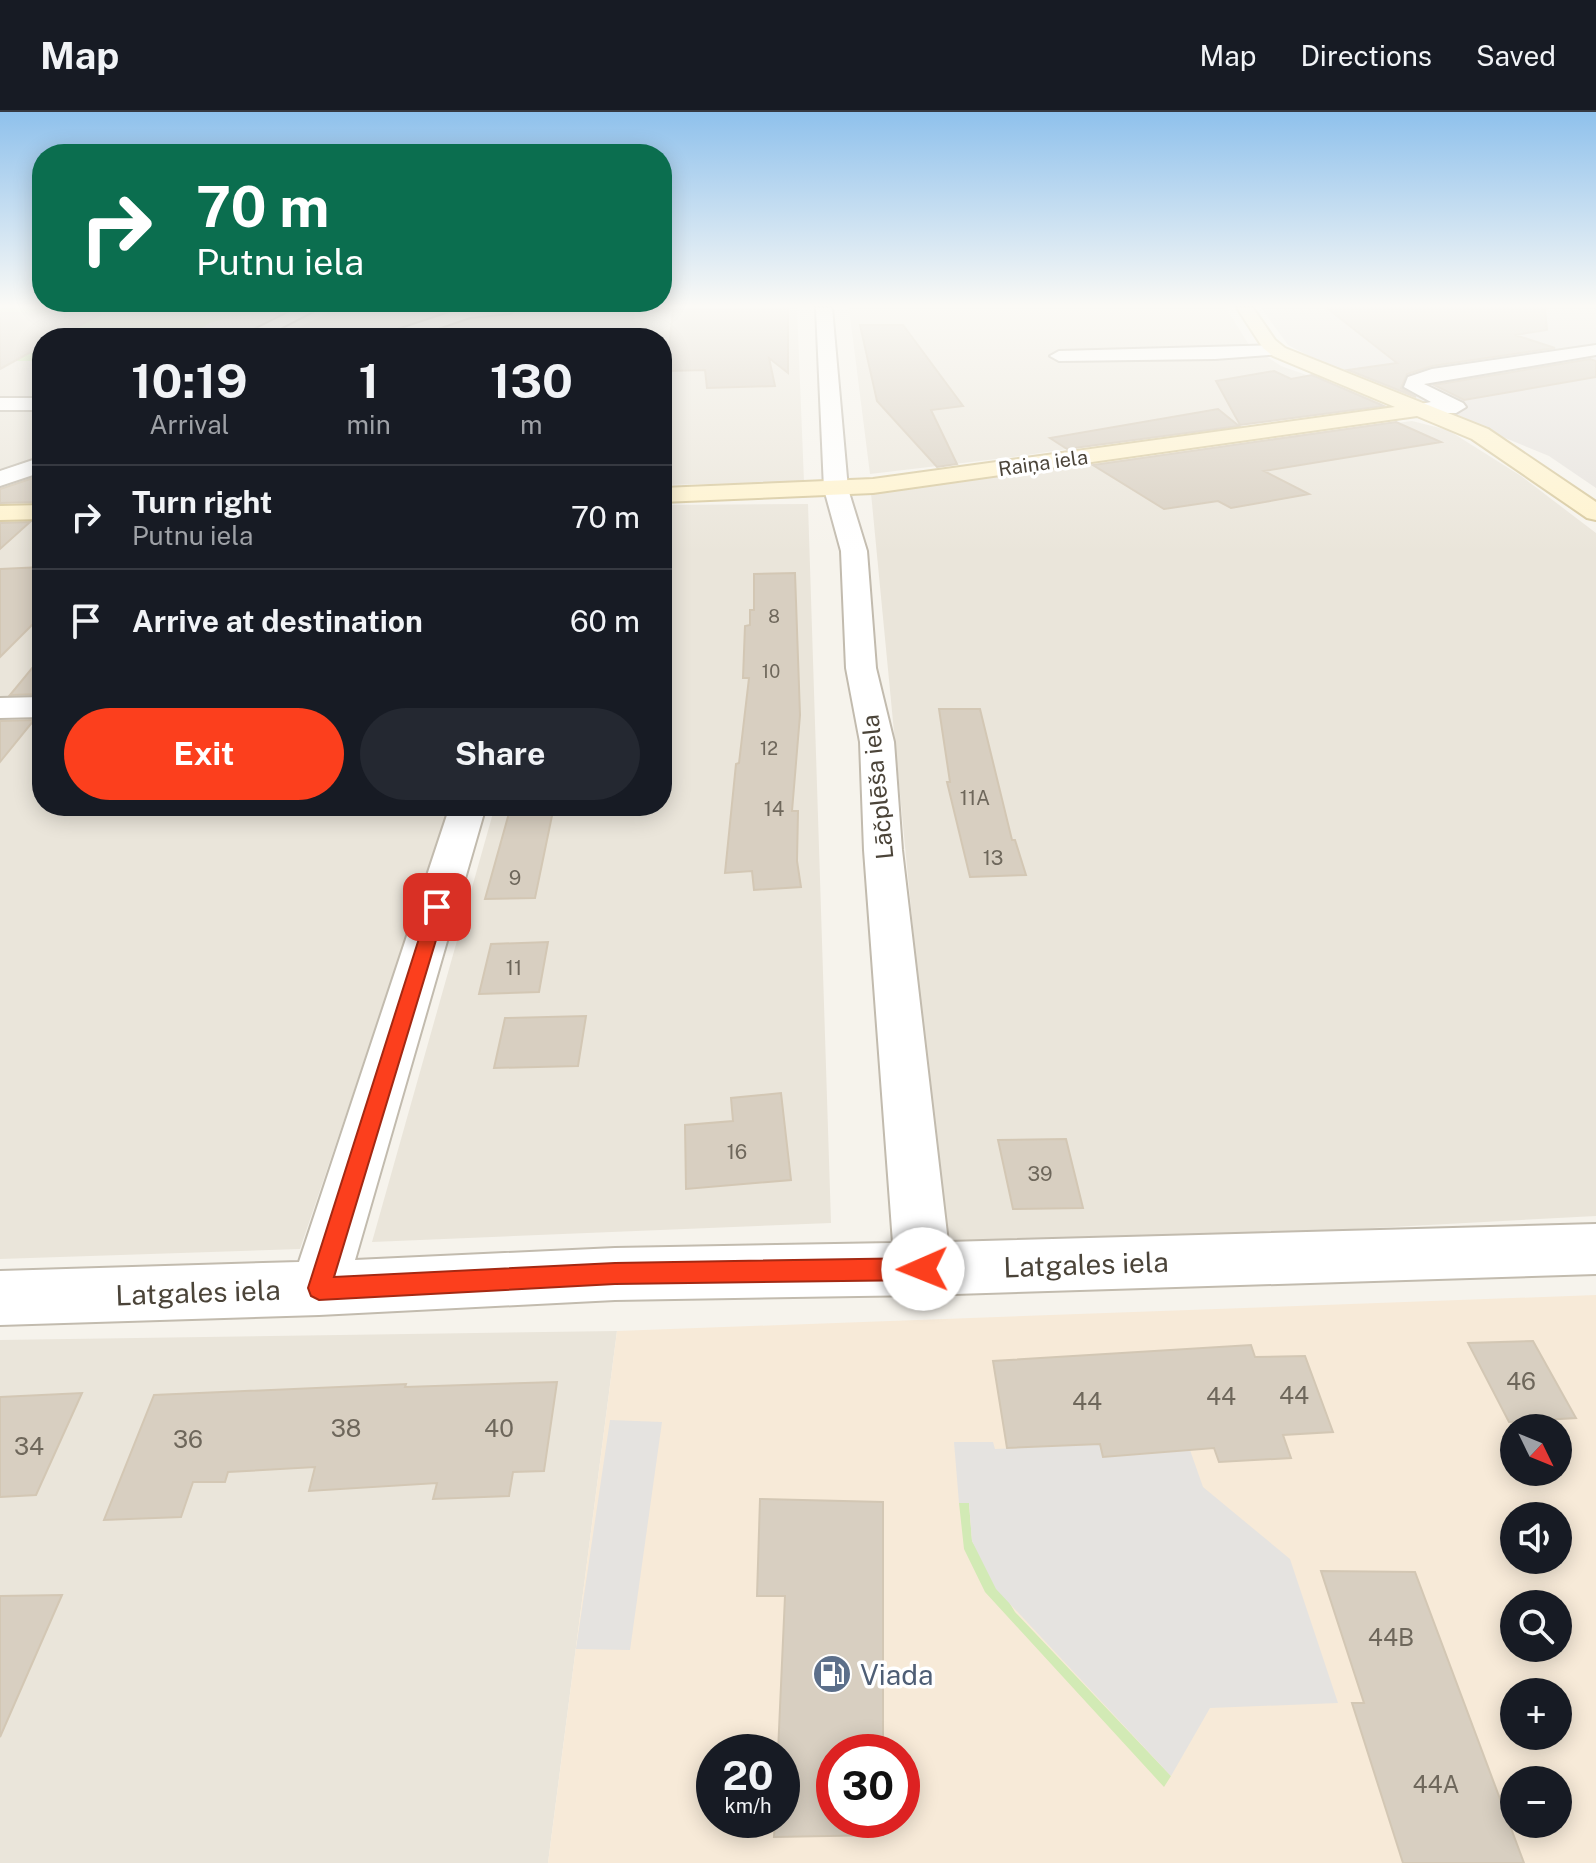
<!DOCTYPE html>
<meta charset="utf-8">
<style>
:root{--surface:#171b24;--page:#242831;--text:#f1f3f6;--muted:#9ea1a6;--line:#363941;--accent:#fc3f1d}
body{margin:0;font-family:"Public Sans",sans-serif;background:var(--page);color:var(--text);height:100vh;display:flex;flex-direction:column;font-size:30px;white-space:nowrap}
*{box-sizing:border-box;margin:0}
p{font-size:26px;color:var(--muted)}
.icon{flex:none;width:44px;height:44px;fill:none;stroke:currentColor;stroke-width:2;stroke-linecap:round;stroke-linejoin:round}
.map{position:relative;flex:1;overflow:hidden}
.drawer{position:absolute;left:32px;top:216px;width:640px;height:488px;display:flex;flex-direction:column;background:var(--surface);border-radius:32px;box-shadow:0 4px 20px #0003}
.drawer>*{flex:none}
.banner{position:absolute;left:32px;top:32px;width:640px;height:168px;border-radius:32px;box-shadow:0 4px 20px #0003;background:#0b6e4f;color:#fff;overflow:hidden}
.needle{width:52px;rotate:133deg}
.fabs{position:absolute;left:1500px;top:1302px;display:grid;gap:16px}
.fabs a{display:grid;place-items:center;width:72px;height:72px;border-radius:50%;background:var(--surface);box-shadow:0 4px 20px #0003;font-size:40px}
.speed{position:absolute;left:696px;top:1622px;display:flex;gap:16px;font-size:40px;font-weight:700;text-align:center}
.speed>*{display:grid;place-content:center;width:104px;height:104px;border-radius:50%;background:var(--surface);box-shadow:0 4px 20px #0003;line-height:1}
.speed small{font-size:20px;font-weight:400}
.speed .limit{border:12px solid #d22;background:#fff;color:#111}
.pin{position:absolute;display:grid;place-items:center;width:68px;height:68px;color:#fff;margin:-34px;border-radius:16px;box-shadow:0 4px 12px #0006}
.me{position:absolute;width:88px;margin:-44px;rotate:269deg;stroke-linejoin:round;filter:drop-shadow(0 0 6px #0008)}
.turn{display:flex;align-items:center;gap:28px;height:168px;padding:0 32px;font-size:36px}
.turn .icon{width:104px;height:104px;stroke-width:2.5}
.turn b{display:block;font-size:56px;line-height:68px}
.eta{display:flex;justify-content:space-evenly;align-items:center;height:136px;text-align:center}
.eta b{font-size:48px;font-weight:700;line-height:56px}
.button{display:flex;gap:16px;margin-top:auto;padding:16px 32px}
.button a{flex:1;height:92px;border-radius:48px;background:var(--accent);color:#fff;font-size:32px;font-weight:700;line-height:92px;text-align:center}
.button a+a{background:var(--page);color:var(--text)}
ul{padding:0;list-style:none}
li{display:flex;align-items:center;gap:24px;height:104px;padding:0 32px;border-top:2px solid var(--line)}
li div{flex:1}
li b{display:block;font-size:30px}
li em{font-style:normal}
header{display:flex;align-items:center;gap:48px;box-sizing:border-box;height:112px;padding:0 40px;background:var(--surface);border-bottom:2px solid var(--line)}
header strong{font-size:38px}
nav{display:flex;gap:44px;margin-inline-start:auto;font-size:28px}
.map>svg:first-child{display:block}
.residential{fill:#eae5da}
.commercial{fill:#f7ead8;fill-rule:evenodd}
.industrial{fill:#e6e2dd}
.green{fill:#d2eab5}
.parking{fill:#e5e3e0}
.building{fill:#d8cfc1;stroke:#d3c7b4;stroke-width:2}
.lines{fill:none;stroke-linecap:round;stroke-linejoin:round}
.street-casing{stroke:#c2bbae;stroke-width:4}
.secondary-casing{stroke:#d6c79b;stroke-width:4}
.street{fill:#fff;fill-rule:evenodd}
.secondary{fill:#fff3cd;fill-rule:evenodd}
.route{fill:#fc3f1d;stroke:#a42913;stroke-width:2}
.labels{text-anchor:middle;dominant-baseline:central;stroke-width:7;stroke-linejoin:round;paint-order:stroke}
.far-number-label{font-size:18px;fill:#6e675b}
.far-street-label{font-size:20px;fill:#4b4439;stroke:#fff}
.number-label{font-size:20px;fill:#6e675b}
.street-label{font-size:24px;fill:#4b4439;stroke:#fff}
.near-number-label{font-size:24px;fill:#6e675b}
.near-street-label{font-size:28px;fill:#4b4439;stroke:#fff}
.near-service-label{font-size:28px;fill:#4e5e75;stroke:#fff;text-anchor:start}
</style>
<header>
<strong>Map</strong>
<nav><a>Map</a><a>Directions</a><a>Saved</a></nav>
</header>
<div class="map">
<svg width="1596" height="1751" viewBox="0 0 1596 1751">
<rect width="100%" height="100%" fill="#f6f3ec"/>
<path class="residential" d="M 338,196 L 462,196 L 377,226 L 277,226 Z
M 610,196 L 797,196 L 804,370 L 662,373 L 662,226 L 401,226 L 470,202 Z
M 849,196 L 1226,196 L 1249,233 L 1281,254 L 1386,291 L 1013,345 L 870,362 Z
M 0,249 L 42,249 L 42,287 L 0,285 Z
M 0,298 L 42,298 L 42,347 L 0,363 Z
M 1412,309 L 1448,318 L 1521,364 L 1596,421 L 1596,1104 L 944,1139 L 871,381 Z
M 808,392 L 831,1111 L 372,1130 L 495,694 L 662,694 L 662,393 Z
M 42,407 L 42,585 L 0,587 L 0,408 Z
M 42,607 L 42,694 L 451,694 L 300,1137 L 0,1147 L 0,609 Z
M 617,1219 L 548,1751 L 0,1751 L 0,1228 Z"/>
<path class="commercial" d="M 1596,1183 L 1596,1751 L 548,1751 L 617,1219 ZM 1514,1316 L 1558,1316 L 1558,1360 L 1514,1360 ZM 1514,1404 L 1558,1404 L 1558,1448 L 1514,1448 ZM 1514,1492 L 1558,1492 L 1558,1536 L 1514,1536 ZM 1514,1580 L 1558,1580 L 1558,1624 L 1514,1624 ZM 714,1640 L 782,1640 L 782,1708 L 714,1708 ZM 834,1640 L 902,1640 L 902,1708 L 834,1708 ZM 1514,1668 L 1558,1668 L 1558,1712 L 1514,1712 Z"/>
<path class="industrial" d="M 1261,196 L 1596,196 L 1596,376 L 1549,344 L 1327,253 L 1288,233 Z"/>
<path class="green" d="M 0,196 L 307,196 L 228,206 L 210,211 L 187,226 L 42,226 L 42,249 L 0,249 Z
M 959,1391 L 969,1391 L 972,1429 L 1015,1500 L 1171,1664 L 1164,1675 L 985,1480 L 964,1437 Z"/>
<path class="parking" d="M 294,199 L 247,226 L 187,226 L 210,211 L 228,206 Z
M 610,1308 L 662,1310 L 630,1538 L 576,1537 Z
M 954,1330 L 993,1330 L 995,1337 L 1100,1332 L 1104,1345 L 1190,1338 L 1203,1375 L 1290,1447 L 1338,1591 L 1210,1596 L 1171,1664 L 996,1477 L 972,1429 L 969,1391 L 959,1391 Z"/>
<path class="building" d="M 788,196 L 788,261 L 769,246 L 775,274 L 707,276 L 705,258 L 667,259 L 673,197 Z
M 1327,196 L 1545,196 L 1547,218 L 1515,223 L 1555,236 L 1432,254 L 1407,262 L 1401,276 L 1416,285 L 1348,258 L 1397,251 Z
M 0,201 L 101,202 L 56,226 L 42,226 L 42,234 L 0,257 Z
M 860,213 L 903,213 L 963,294 L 931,298 L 957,352 L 937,355 L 877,289 Z
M 1590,247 L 1596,249 L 1596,265 L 1464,288 L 1434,273 Z
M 1274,259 L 1291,267 L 1312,263 L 1384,294 L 1240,313 L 1216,269 Z
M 1218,297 L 1239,314 L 1067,337 L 1050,326 Z
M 1396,310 L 1441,330 L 1264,359 L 1309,382 L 1231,396 L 1218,389 L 1164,397 L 1093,353 Z
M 42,363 L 42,390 L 0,391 L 0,377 Z
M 30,410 L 0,437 L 0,411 Z
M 42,455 L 42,503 L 0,545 L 0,457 Z
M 795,461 L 800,603 L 792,699 L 798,699 L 797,749 L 801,775 L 754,778 L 752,759 L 725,761 L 736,652 L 739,651 L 749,566 L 743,566 L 745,514 L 750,513 L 750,498 L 754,498 L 754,462 Z
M 42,544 L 42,582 L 10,583 Z
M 939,597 L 980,597 L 1012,728 L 1015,728 L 1026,763 L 970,765 L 947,670 L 950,670 Z
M 34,608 L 0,650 L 0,609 Z
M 511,694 L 554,694 L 535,786 L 485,787 Z
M 548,830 L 539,880 L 479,882 L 491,832 Z
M 586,904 L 578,954 L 494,956 L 505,906 Z
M 781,981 L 791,1068 L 686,1077 L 685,1013 L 733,1009 L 731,986 Z
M 1066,1027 L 1083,1096 L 1013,1097 L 998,1028 Z
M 1533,1229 L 1576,1306 L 1509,1310 L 1468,1231 Z
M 1251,1233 L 1255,1245 L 1305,1244 L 1333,1320 L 1283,1323 L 1291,1346 L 1219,1350 L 1214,1336 L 1103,1345 L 1100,1332 L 1007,1336 L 993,1249 Z
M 557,1270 L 544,1359 L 513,1360 L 509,1384 L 433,1387 L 437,1371 L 309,1379 L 315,1355 L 228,1360 L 225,1370 L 193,1370 L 181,1405 L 104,1408 L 154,1283 L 406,1272 L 405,1275 Z
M 82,1281 L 36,1383 L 0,1385 L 0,1285 Z
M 760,1387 L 883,1390 L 883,1640 L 834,1640 L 834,1708 L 883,1708 L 883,1723 L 774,1725 L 775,1708 L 782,1708 L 782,1640 L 778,1640 L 785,1484 L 757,1484 Z
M 1321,1459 L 1415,1460 L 1524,1751 L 1403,1751 L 1352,1591 L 1364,1591 Z
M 62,1483 L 0,1625 L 0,1484 Z"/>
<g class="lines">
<defs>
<path id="street" d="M 298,196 L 319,196 L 261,226 L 238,226 Z
M 464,196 L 518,196 L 510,201 L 470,205 L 409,226 L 383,226 L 386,222 Z
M 816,196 L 832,196 L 848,377 L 867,439 L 876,556 L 894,630 L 902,738 L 948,1130 L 1596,1112 L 1596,1162 L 923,1183 L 615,1188 L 319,1203 L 0,1213 L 0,1159 L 299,1150 L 450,694 L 486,694 L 355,1148 L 615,1136 L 893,1131 L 864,738 L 860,630 L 846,556 L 841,439 L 824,377 Z
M 1277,233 L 1286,238 L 1283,242 L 1215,247 L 1059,249 L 1050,244 L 1059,239 Z
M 1596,233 L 1596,243 L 1424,272 L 1463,291 L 1466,295 L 1456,301 L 1415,301 L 1412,297 L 1415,293 L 1431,290 L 1404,275 L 1408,265 L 1432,257 Z
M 0,286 L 42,286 L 42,298 L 0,298 Z
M 42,345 L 42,360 L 0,374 L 0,359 Z
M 42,585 L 42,605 L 0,606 L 0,586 Z"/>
<path id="secondary" d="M 1237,196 L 1253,196 L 1275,228 L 1285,236 L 1488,317 L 1596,390 L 1596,408 L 1587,406 L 1472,327 L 1417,304 L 873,381 L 662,390 L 662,376 L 873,367 L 1395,295 L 1273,244 L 1263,236 Z
M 42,393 L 42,407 L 0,408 L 0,394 Z"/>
</defs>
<use href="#street" class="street-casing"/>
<use href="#secondary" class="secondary-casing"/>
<use href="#street" class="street"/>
<use href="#secondary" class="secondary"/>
</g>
<linearGradient id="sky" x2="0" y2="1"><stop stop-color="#8fc1ec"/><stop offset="0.44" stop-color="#fbfaf6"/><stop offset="1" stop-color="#fbfaf6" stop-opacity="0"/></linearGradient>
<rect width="1596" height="441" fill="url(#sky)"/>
<path class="route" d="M 437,789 L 446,795 L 334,1165 L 615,1151 L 923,1146 L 931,1149 L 934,1157 L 931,1164 L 923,1168 L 615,1172 L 319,1188 L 311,1184 L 308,1176 L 429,795 Z"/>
<defs>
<symbol id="fuel-disc" viewBox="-11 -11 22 22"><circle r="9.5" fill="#5c6f8a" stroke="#fff"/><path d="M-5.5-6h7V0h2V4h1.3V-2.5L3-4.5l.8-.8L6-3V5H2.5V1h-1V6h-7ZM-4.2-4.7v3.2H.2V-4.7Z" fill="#fff"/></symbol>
</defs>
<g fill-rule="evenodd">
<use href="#fuel-disc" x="810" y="1540" width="44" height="44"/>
</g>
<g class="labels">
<g class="far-number-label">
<text x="774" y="504">8</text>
<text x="771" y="559">10</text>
<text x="769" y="636">12</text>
</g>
<g class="far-street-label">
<text transform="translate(1043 351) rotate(-8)">Raiņa iela</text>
</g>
<g class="number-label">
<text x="975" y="686">11A</text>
<text x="774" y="697">14</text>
<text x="993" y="746">13</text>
<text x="515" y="766">9</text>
<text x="514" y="856">11</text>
<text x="737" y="1040">16</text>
<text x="1040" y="1062">39</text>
</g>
<g class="street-label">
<text transform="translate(877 675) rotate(-96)">Lāčplēša iela</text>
</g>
<g class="near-number-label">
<text x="1521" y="1269">46</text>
<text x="1294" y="1283">44</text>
<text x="1221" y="1284">44</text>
<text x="1087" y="1289">44</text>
<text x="346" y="1316">38</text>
<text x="499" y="1316">40</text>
<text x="188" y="1327">36</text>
<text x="29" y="1334">34</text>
<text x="1391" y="1525">44B</text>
<text x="1436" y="1672">44A</text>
</g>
<g class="near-street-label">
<text transform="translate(1086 1152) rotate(-2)">Latgales iela</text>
<text transform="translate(198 1180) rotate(-2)">Latgales iela</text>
</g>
<g class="near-service-label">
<text x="860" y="1562">Viada</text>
</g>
</g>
</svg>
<div class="fabs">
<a><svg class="needle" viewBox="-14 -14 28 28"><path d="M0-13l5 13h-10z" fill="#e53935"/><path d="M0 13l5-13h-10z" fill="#9ea1a6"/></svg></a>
<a><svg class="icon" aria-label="sound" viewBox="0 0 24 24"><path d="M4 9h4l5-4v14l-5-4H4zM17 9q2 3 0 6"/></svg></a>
<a><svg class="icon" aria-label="search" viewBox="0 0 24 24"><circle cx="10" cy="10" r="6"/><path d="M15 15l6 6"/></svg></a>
<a>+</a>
<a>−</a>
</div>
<div class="speed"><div>20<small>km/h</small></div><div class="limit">30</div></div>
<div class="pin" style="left:437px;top:795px;background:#d93025"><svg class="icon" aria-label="arrive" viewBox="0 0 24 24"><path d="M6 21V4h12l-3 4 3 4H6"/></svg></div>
<svg class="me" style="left:923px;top:1157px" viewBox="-20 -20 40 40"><circle r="19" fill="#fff"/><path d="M0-13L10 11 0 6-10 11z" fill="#fc3f1d"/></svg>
<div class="banner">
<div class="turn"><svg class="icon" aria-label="right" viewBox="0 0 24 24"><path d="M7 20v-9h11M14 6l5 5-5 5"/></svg><div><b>70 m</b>Putnu iela</div></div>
</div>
<section class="drawer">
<div class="eta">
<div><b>10:19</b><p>Arrival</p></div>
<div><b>1</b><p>min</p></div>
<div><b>130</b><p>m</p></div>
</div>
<ul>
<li><svg class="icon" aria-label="right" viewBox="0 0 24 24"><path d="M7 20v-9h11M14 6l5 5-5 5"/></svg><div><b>Turn right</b><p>Putnu iela</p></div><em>70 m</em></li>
<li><svg class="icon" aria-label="arrive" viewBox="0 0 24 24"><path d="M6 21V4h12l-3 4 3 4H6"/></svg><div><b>Arrive at destination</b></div><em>60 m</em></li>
</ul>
<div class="button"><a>Exit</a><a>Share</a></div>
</section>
</div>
